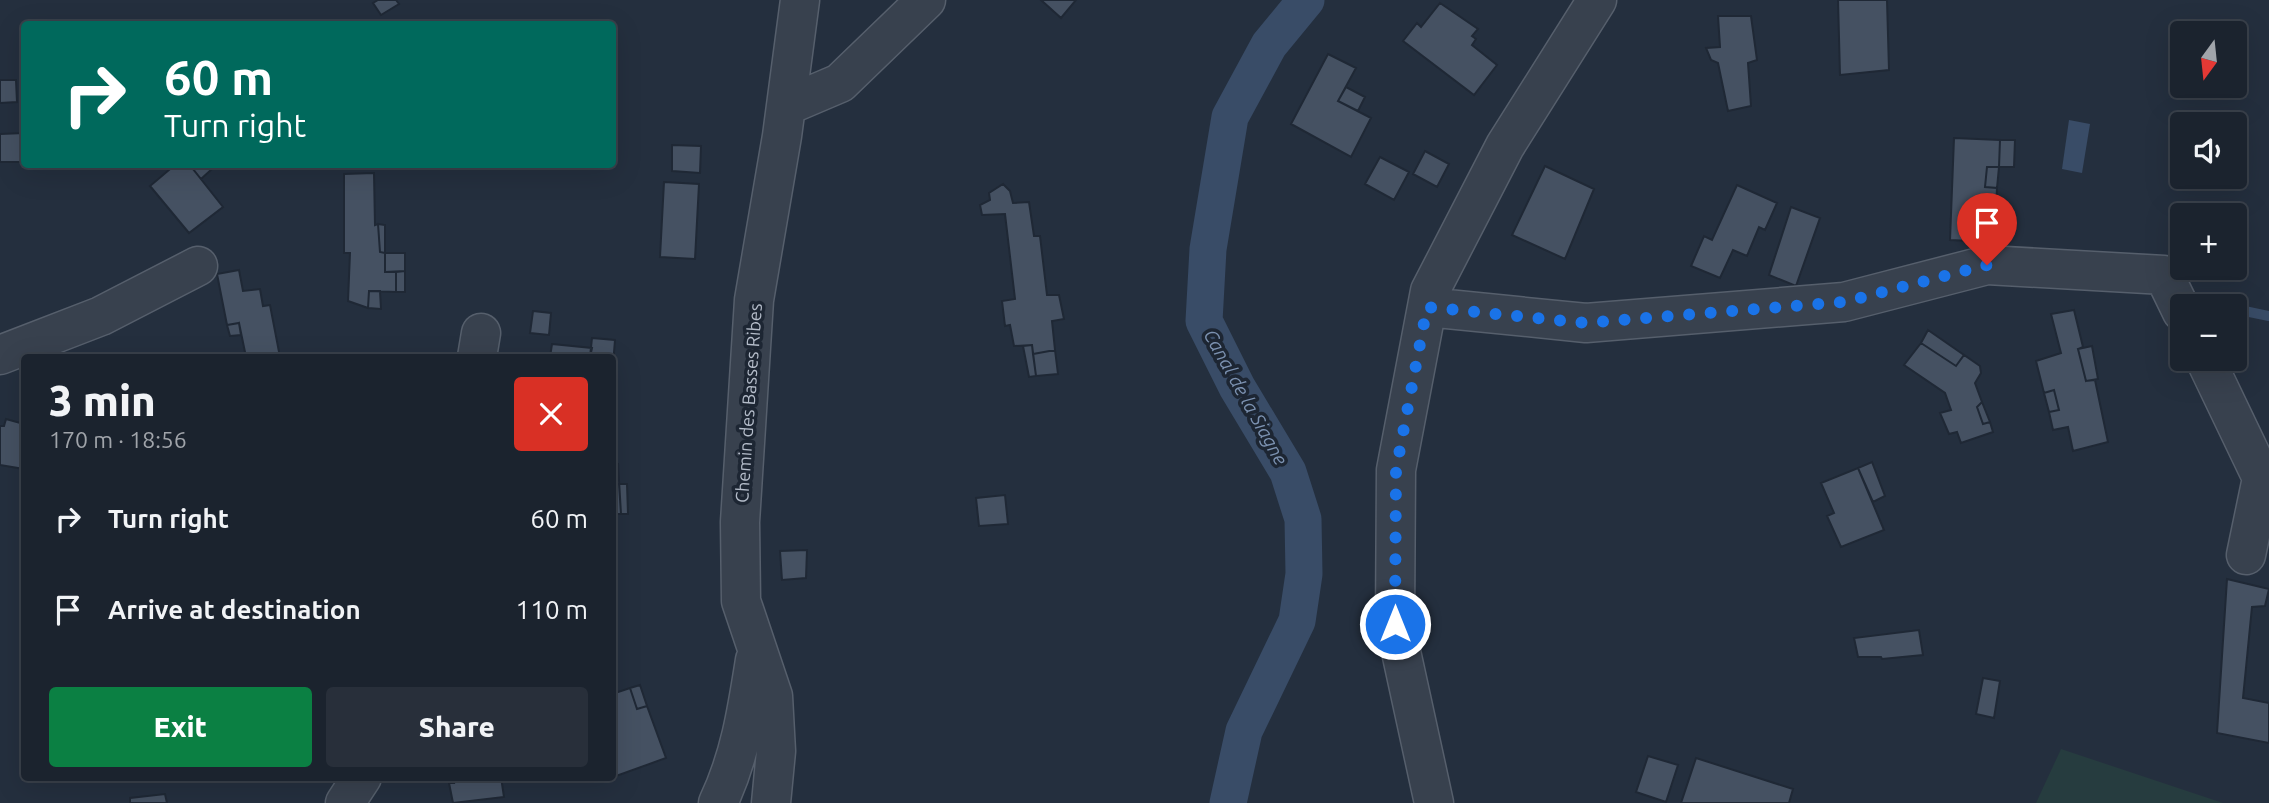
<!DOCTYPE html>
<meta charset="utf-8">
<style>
:root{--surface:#1b232e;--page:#282f3a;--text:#f1f3f6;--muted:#a0a4aa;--line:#39404a;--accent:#0b8043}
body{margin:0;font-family:Ubuntu,sans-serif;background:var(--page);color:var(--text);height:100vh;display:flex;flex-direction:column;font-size:26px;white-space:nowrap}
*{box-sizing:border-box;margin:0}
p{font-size:23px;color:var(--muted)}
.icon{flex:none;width:38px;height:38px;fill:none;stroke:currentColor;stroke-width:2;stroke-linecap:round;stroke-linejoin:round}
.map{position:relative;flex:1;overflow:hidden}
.drawer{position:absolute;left:21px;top:354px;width:595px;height:427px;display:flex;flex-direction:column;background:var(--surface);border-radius:7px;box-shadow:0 7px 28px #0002,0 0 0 2px var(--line)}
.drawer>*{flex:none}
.top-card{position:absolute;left:21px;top:21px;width:595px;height:147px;border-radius:7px;box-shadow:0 7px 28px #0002,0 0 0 2px var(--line);background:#00695c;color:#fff;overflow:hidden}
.needle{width:46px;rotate:195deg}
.fabs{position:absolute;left:2170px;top:21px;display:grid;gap:14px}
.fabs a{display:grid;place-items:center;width:77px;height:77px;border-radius:7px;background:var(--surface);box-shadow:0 7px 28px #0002,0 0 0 2px var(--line);font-size:35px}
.pin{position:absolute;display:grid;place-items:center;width:60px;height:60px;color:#fff;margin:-72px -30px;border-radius:50% 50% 50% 0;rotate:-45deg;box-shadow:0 0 7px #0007}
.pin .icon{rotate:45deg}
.me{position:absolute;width:77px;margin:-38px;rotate:0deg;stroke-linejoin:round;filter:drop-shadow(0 0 5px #0008)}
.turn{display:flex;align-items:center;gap:24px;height:147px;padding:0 28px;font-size:32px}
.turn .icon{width:91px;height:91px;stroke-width:2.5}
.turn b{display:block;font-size:49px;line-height:60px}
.round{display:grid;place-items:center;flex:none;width:74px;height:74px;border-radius:7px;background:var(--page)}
.headline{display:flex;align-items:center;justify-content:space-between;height:119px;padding:0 28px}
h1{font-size:42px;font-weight:800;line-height:52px}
.action{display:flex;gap:14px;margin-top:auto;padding:14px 28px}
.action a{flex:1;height:80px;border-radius:7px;background:var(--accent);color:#fff;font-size:28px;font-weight:800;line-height:80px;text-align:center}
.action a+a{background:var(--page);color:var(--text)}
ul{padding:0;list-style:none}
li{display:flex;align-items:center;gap:21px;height:91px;padding:0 28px}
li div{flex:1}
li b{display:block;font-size:26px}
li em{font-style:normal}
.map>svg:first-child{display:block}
.green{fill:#263c3f}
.water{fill:#394c67}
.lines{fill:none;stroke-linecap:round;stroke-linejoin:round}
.stream{stroke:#394c67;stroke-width:10}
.canal{stroke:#394c67;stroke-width:37}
.building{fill:#455162;stroke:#1f2835;stroke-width:2}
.minor-casing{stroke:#565f6c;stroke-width:41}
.minor{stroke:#38414e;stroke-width:38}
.route{stroke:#1a73e8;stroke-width:12;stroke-dasharray:0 21.6}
.labels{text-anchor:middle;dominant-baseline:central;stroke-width:7;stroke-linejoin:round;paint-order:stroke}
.street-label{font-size:18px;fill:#b4bcc9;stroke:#1d2633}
.water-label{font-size:19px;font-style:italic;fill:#7c92b1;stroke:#1d2633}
</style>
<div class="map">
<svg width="2269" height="803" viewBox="0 0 2269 803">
<rect width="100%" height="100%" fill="#242f3e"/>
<path class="green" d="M 2061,749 L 2223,803 L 2036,803 Z"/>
<path class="water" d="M 2069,120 L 2090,124 L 2082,173 L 2062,169 Z"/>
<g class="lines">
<path class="stream" d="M 2184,300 L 2220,306
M 2235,309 L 2269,316"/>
<path class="canal" d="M 1228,803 L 1244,731 L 1297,621 L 1304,574 L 1303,519 L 1288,472 L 1237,387 L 1204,321 L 1208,249 L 1230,117 L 1269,45 L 1306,0"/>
</g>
<path class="building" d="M 378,0 L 396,0 L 399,4 L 381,15 L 373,3 Z
M 1041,0 L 1076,0 L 1061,18 Z
M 1838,0 L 1887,0 L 1889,70 L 1840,75 Z
M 1440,3 L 1478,29 L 1472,36 L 1476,39 L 1472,45 L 1497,65 L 1474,95 L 1403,41 L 1417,23 L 1421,27 Z
M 1718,16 L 1751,16 L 1757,60 L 1748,63 L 1751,106 L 1728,111 L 1718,63 L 1711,60 L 1706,48 L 1720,47 Z
M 1328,54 L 1356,68 L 1338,101 L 1371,118 L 1351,157 L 1291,124 Z
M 0,80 L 16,80 L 17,102 L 0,103 Z
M 1346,87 L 1365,97 L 1358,111 L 1338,101 Z
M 24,133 L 24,162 L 0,162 L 0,134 Z
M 1954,138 L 2000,140 L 1999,167 L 1987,167 L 1985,187 L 1997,188 L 1995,227 L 1970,226 L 1970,241 L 1950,240 Z
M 2000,140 L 2015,140 L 2014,167 L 1999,167 Z
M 672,145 L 701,146 L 700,173 L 672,171 Z
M 1425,151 L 1449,164 L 1437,187 L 1413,174 Z
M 1380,157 L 1409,172 L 1394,200 L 1365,184 Z
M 176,164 L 189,164 L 223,207 L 189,233 L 150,186 Z
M 189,164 L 208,164 L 212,169 L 201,179 Z
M 1545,166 L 1594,189 L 1565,259 L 1512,235 Z
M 1987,167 L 1999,167 L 1997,188 L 1985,187 Z
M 374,173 L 375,225 L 378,224 L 380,252 L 385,253 L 385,272 L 396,272 L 396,292 L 369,291 L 368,308 L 348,301 L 350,253 L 344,253 L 344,174 Z
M 664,182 L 699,184 L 695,259 L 660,257 Z
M 1003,184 L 1010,191 L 1013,203 L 1029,202 L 1034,236 L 1040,236 L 1047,295 L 1059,295 L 1064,319 L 1052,321 L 1055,350 L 1033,354 L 1032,345 L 1014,346 L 1010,325 L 1005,326 L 1002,301 L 1015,299 L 1005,214 L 982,215 L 980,205 L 990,200 L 989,193 Z
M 1737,185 L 1777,203 L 1765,230 L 1759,227 L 1747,256 L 1733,250 L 1720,278 L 1691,266 L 1704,236 L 1712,240 Z
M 1791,207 L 1820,218 L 1796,286 L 1769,275 Z
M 378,224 L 385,225 L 385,253 L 380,252 Z
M 1970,226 L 1995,227 L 1995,241 L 1970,241 Z
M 385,253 L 405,253 L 405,271 L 385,272 Z
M 239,270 L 243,291 L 260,289 L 263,306 L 270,305 L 280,357 L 246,357 L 239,323 L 227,325 L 217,274 Z
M 405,271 L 405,292 L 396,292 L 396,272 Z
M 369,291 L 380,291 L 381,309 L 368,308 Z
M 2074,310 L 2083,347 L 2078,349 L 2086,381 L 2095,380 L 2108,442 L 2073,451 L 2068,427 L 2053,430 L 2049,412 L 2059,410 L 2054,390 L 2044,393 L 2036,361 L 2061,353 L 2051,314 Z
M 533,311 L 551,313 L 549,335 L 530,333 Z
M 239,323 L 241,335 L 230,336 L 227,325 Z
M 1928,330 L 1964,355 L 1956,366 L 1921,343 Z
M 592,338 L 615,340 L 613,365 L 612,357 L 590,357 Z
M 1921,343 L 1956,366 L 1964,355 L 1980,366 L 1981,373 L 1975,383 L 1982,402 L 1977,407 L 1983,424 L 1990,422 L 1993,432 L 1961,443 L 1957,432 L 1949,434 L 1940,413 L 1951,410 L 1945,393 L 1904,365 Z
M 552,344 L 592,348 L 590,357 L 550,357 Z
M 1032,345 L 1036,376 L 1029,377 L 1023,346 Z
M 2092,346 L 2098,379 L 2086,381 L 2078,349 Z
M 1055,350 L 1058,374 L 1036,376 L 1033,354 Z
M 2054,390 L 2059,410 L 2049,412 L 2044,393 Z
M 1982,402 L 1990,422 L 1983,424 L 1977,407 Z
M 6,419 L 24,424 L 24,469 L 0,465 L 0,426 L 4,426 Z
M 1872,462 L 1885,496 L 1873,502 L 1858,468 Z
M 612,464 L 618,464 L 621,514 L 612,514 Z
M 1858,468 L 1884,530 L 1841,547 L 1827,516 L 1834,513 L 1821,483 Z
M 619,484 L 627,484 L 628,514 L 621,514 Z
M 1005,495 L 1008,524 L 979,526 L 976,498 Z
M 807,550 L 806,578 L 782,580 L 780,551 Z
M 2227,579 L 2269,589 L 2265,606 L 2252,607 L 2243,698 L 2269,703 L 2269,743 L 2217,733 Z
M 1919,630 L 1923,655 L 1882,659 L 1881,657 L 1858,657 L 1854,638 Z
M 1983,678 L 2000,681 L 1994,718 L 1976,714 Z
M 640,685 L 647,706 L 637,709 L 630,688 Z
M 630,688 L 637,709 L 647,706 L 666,758 L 605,780 L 604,777 L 612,777 L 612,694 Z
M 1648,756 L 1678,765 L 1666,802 L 1636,792 Z
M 1696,758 L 1793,789 L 1789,803 L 1681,803 Z
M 453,777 L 501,777 L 504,797 L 453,803 L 449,783 L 454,783 Z
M 165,794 L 167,803 L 130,803 L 130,798 Z"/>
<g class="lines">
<defs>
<path id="minor" d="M 786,106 L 840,83 L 926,0
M 1427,307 L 1586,323 L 1844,302 L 1987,265 L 2164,275 L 2182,312
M 0,355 L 101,316 L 198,266
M 477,357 L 481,333
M 2205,359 L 2262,478 L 2246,555
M 345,803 L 362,777
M 718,803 C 740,757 747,711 755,660
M 771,803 L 776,751 L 773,696 L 741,601 L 740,522 L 754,300 L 782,136 L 800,0
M 1434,803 L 1395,624 L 1396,470 L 1430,291 L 1505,146 L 1597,0"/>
</defs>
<use href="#minor" class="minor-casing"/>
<use href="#minor" class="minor"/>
</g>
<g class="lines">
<path class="route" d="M 1395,624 L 1396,470 L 1427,307 L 1586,323 L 1844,302 L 1987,265"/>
</g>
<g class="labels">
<g class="street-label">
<text transform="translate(748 403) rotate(-86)">Chemin des Basses Ribes</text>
</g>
<g class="water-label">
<text transform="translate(1246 397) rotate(61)">Canal de la Siagne</text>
</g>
</g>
</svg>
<div class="fabs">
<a><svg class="needle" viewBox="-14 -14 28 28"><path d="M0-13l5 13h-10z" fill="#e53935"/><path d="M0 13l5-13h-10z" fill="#a0a4aa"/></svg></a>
<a><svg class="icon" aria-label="sound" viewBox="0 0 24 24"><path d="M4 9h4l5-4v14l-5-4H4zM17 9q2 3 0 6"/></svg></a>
<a>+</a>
<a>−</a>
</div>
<div class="pin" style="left:1987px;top:265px;background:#d93025"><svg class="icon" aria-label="arrive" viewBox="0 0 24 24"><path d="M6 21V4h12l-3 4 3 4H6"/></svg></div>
<svg class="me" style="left:1395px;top:624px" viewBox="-20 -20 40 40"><circle r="17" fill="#1a73e8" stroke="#fff" stroke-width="3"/><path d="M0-11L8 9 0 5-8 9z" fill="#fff"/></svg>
<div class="top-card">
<div class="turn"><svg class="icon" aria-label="right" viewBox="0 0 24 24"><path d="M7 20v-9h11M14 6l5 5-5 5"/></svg><div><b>60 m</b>Turn right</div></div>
</div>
<section class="drawer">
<div class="headline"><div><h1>3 min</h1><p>170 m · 18:56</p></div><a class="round" style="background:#d93025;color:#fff"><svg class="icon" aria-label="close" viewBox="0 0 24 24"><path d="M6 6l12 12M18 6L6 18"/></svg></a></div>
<ul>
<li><svg class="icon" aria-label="right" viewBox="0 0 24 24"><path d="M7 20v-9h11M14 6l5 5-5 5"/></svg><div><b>Turn right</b></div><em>60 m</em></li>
<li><svg class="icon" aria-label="arrive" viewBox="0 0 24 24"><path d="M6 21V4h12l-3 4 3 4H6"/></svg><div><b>Arrive at destination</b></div><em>110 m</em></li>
</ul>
<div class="action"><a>Exit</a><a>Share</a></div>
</section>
</div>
